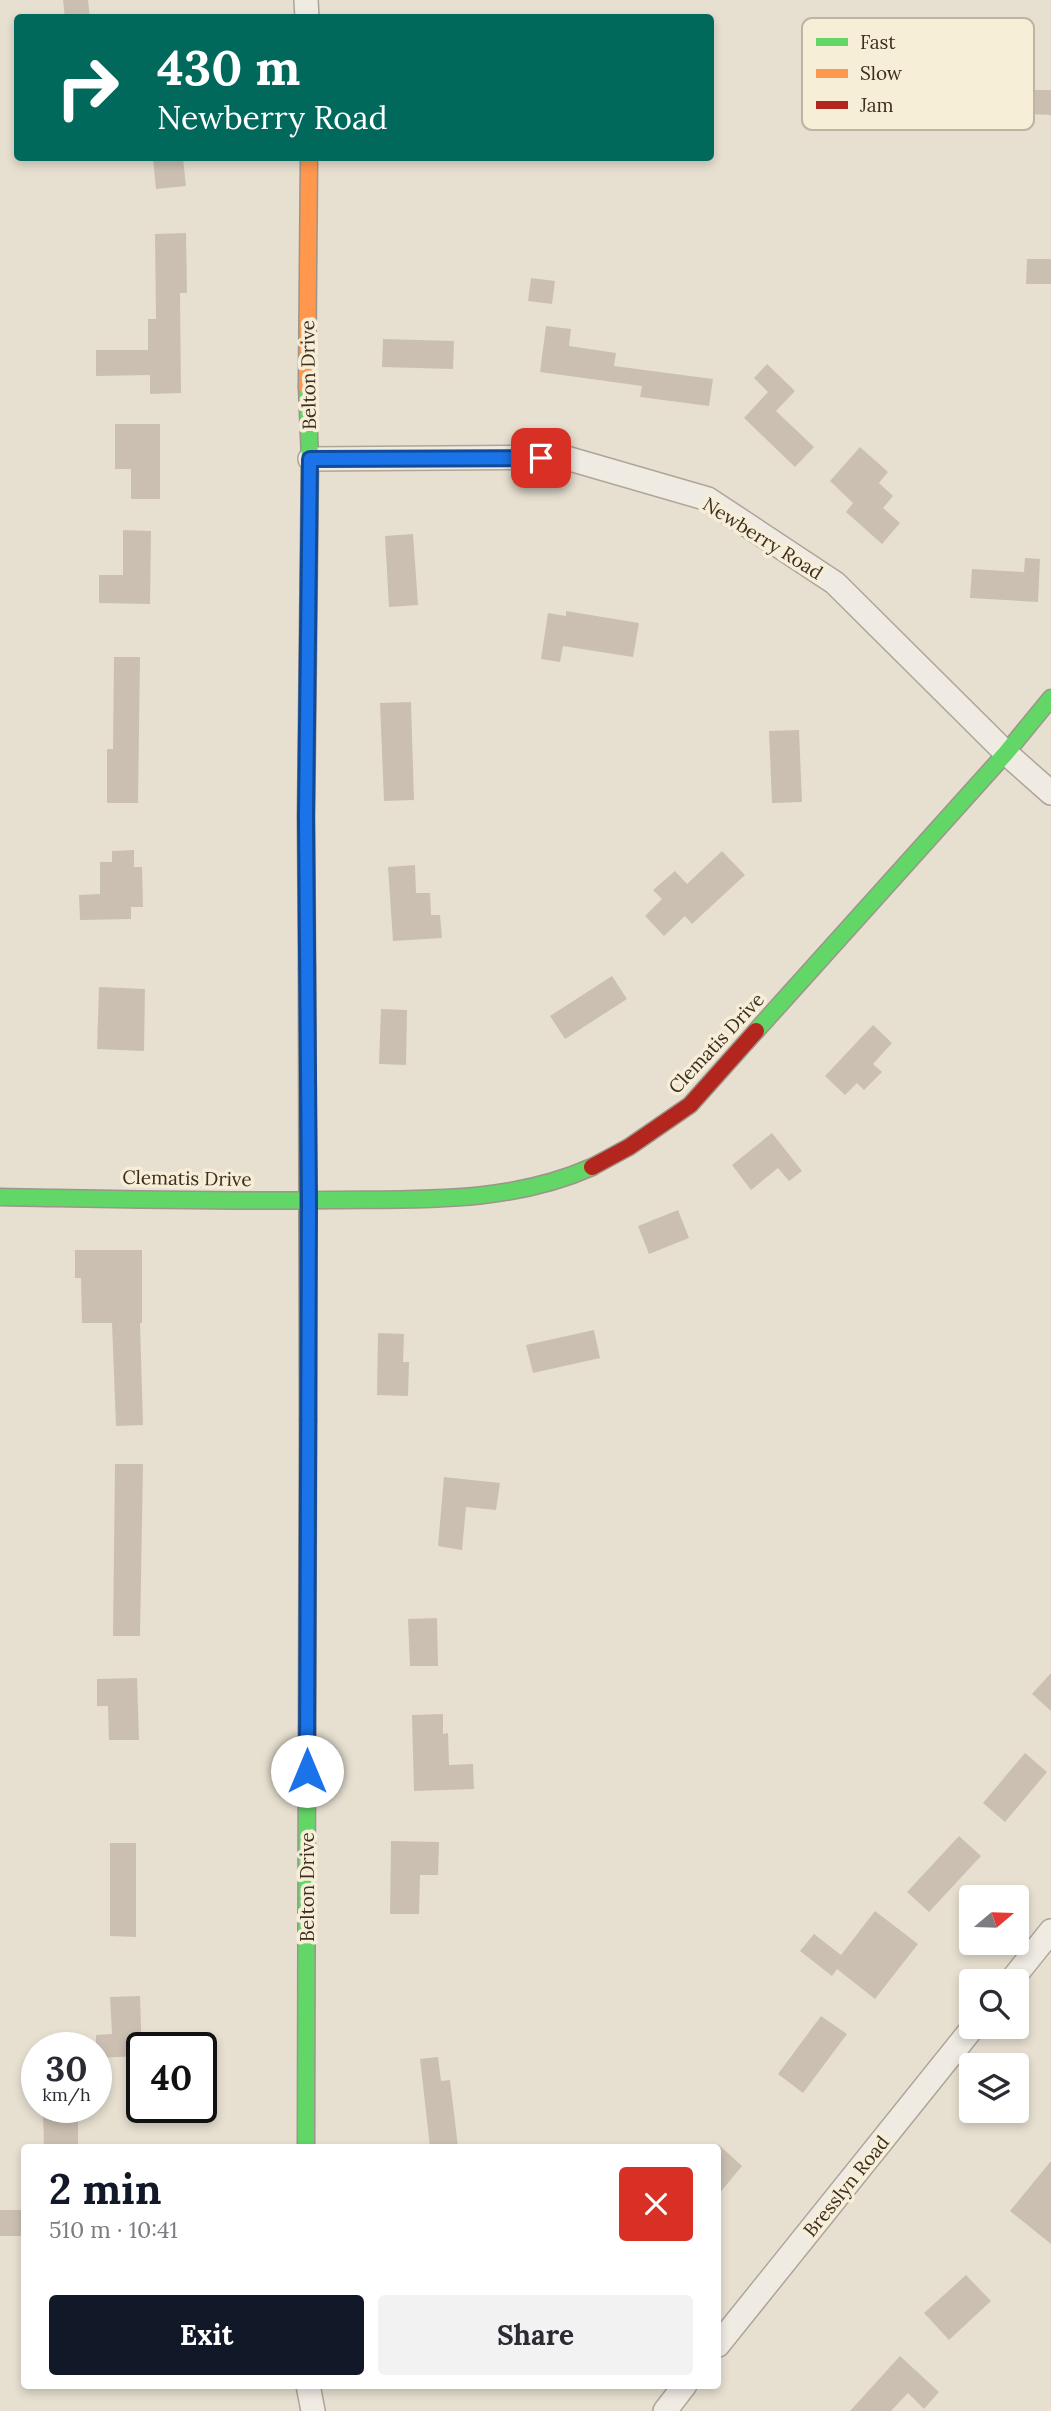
<!DOCTYPE html>
<meta charset="utf-8">
<style>
:root{--surface:#fff;--page:#f2f2f3;--text:#2b2b33;--muted:#7c7c81;--accent:#111827}
body{margin:0;font-family:Lora,serif;background:var(--page);color:var(--text);height:100vh;display:flex;flex-direction:column;font-size:26px;white-space:nowrap}
*{box-sizing:border-box;margin:0}
p{font-size:23px;color:var(--muted)}
.icon{flex:none;width:38px;height:38px;fill:none;stroke:currentColor;stroke-width:2;stroke-linecap:round;stroke-linejoin:round}
.map{position:relative;flex:1;overflow:hidden}
.drawer{position:absolute;left:21px;top:2144px;width:700px;height:245px;display:flex;flex-direction:column;background:var(--surface);border-radius:7px;box-shadow:0 4px 10px #0003}
.drawer>*{flex:none}
.top-card{position:absolute;left:14px;top:14px;width:700px;height:147px;border-radius:7px;box-shadow:0 4px 10px #0003;background:#00695c;color:#fff;overflow:hidden}
.needle{width:46px;rotate:71deg}
.buttons{position:absolute;left:959px;top:1885px;display:grid;gap:14px}
.buttons a{display:grid;place-items:center;width:70px;height:70px;border-radius:7px;background:var(--surface);box-shadow:0 4px 10px #0003;font-size:35px}
.speed{position:absolute;left:21px;top:2032px;display:flex;gap:14px;font-size:35px;font-weight:700;text-align:center}
.speed>*{display:grid;place-content:center;width:91px;height:91px;border-radius:50%;background:var(--surface);box-shadow:0 4px 10px #0003;line-height:1}
.speed small{font-size:18px;font-weight:400}
.speed .limit{border:4px solid #111;border-radius:10px;background:#fff;color:#111}
.pin{position:absolute;display:grid;place-items:center;width:60px;height:60px;color:#fff;margin:-30px;border-radius:14px;box-shadow:0 4px 10px #0006}
.me{position:absolute;width:77px;margin:-38px;rotate:0deg;stroke-linejoin:round;filter:drop-shadow(0 0 5px #0008)}
.turn{display:flex;align-items:center;gap:24px;height:147px;padding:0 28px;font-size:32px}
.turn .icon{width:91px;height:91px;stroke-width:2.5}
.turn b{display:block;font-size:49px;line-height:60px}
.round{display:grid;place-items:center;flex:none;width:74px;height:74px;border-radius:7px;background:var(--page)}
.head{display:flex;align-items:center;justify-content:space-between;height:119px;padding:0 28px}
h1{font-size:42px;font-weight:700;line-height:52px;color:var(--accent)}
.action{display:flex;gap:14px;margin-top:auto;padding:14px 28px}
.action a{flex:1;height:80px;border-radius:7px;background:var(--accent);color:#fff;font-size:28px;font-weight:700;line-height:80px;text-align:center}
.action a+a{background:var(--page);color:var(--text)}
.map>svg:first-child{display:block}
.building{fill:#cbbfb2}
.lines{fill:none;stroke-linecap:round;stroke-linejoin:round}
.street-casing{stroke:#ada599;stroke-width:26}
.fast-casing{stroke:#9c958a;stroke-width:19}
.slow-casing{stroke:#9c958a;stroke-width:19}
.jam-casing{stroke:#9c958a;stroke-width:19}
.street{stroke:#efebe3;stroke-width:23}
.fast{stroke:#63d668;stroke-width:16}
.slow{stroke:#ff974d;stroke-width:16}
.jam{stroke:#b3261e;stroke-width:16}
.route-casing{stroke:#114b97;stroke-width:18}
.route{stroke:#1a73e8;stroke-width:12}
.labels{text-anchor:middle;dominant-baseline:central;stroke-width:7;stroke-linejoin:round;paint-order:stroke}
.street-label{font-size:19px;fill:#3d2e20;stroke:#f7eed8}
.key{fill:#f7eed8;stroke:#bfb4a1;stroke-width:2}
.key-label{font-size:19px;fill:#3d2e20}
</style>
<div class="map">
<svg width="1051" height="2411" viewBox="0 0 1051 2411">
<rect width="100%" height="100%" fill="#e7e0d1"/>
<path class="building" d="M 63,0 L 88,0 L 90,18 L 65,18 Z
M 1028,90 L 1051,90 L 1051,115 L 1028,114 Z
M 153,158 L 183,158 L 186,186 L 156,189 Z
M 186,233 L 187,293 L 180,293 L 181,393 L 150,394 L 150,375 L 96,376 L 96,350 L 148,350 L 148,319 L 156,319 L 155,234 Z
M 1027,259 L 1051,259 L 1051,284 L 1026,284 Z
M 531,278 L 555,281 L 552,304 L 528,301 Z
M 546,326 L 571,329 L 569,346 L 616,353 L 614,366 L 713,379 L 709,406 L 640,397 L 642,386 L 540,372 Z
M 383,339 L 454,341 L 453,369 L 382,367 Z
M 767,364 L 795,391 L 776,411 L 814,447 L 795,467 L 744,418 L 768,392 L 754,378 Z
M 115,424 L 160,424 L 160,499 L 131,499 L 131,469 L 115,469 Z
M 860,447 L 888,472 L 879,483 L 893,496 L 883,508 L 900,523 L 882,544 L 846,512 L 853,503 L 830,481 Z
M 123,530 L 151,531 L 150,604 L 99,603 L 99,575 L 123,575 Z
M 413,534 L 418,605 L 389,607 L 385,536 Z
M 1025,558 L 1040,559 L 1038,602 L 970,598 L 972,569 L 1024,572 Z
M 566,611 L 639,623 L 633,657 L 563,646 L 560,662 L 541,659 L 548,613 L 566,616 Z
M 114,657 L 140,657 L 138,803 L 107,803 L 107,749 L 113,749 Z
M 411,702 L 414,800 L 384,801 L 380,703 Z
M 799,730 L 802,802 L 772,803 L 769,731 Z
M 134,850 L 134,867 L 142,867 L 143,907 L 131,907 L 131,919 L 80,920 L 79,895 L 100,894 L 100,862 L 112,862 L 112,851 Z
M 722,851 L 745,875 L 692,924 L 685,916 L 664,936 L 645,916 L 662,899 L 653,890 L 675,871 L 687,884 Z
M 415,865 L 416,893 L 430,893 L 431,915 L 440,915 L 442,938 L 393,941 L 388,867 Z
M 612,976 L 627,999 L 565,1039 L 550,1016 Z
M 99,987 L 145,989 L 144,1051 L 97,1049 Z
M 381,1009 L 407,1010 L 406,1065 L 379,1064 Z
M 873,1025 L 892,1043 L 873,1064 L 882,1072 L 864,1090 L 857,1083 L 845,1095 L 825,1076 Z
M 772,1133 L 802,1171 L 789,1181 L 778,1168 L 751,1190 L 732,1165 Z
M 678,1210 L 689,1238 L 649,1254 L 638,1226 Z
M 75,1250 L 142,1250 L 142,1323 L 140,1323 L 143,1425 L 116,1426 L 112,1323 L 82,1323 L 81,1278 L 75,1278 Z
M 594,1330 L 600,1358 L 533,1373 L 526,1345 Z
M 378,1333 L 404,1334 L 403,1362 L 409,1362 L 408,1396 L 377,1395 Z
M 115,1464 L 143,1464 L 140,1636 L 113,1636 Z
M 444,1477 L 500,1483 L 496,1510 L 466,1507 L 462,1550 L 438,1546 Z
M 437,1618 L 438,1666 L 410,1666 L 408,1619 Z
M 1051,1673 L 1051,1711 L 1032,1694 Z
M 137,1678 L 139,1740 L 109,1740 L 108,1706 L 97,1706 L 97,1679 Z
M 443,1714 L 443,1734 L 448,1733 L 449,1765 L 473,1764 L 474,1789 L 414,1791 L 412,1715 Z
M 1025,1753 L 1047,1772 L 1005,1822 L 983,1803 Z
M 959,1836 L 981,1856 L 929,1912 L 907,1892 Z
M 391,1841 L 439,1842 L 438,1875 L 420,1875 L 419,1914 L 390,1914 Z
M 110,1843 L 136,1843 L 136,1937 L 110,1936 Z
M 875,1911 L 918,1944 L 875,1999 L 837,1969 L 832,1976 L 800,1951 L 814,1934 L 841,1955 Z
M 140,1996 L 142,2056 L 96,2058 L 96,2035 L 112,2034 L 110,1997 Z
M 821,2016 L 847,2034 L 803,2093 L 778,2074 Z
M 438,2057 L 441,2081 L 450,2080 L 458,2147 L 430,2147 L 420,2059 Z
M 43,2113 L 78,2113 L 78,2147 L 44,2147 Z
M 718,2144 L 742,2166 L 718,2195 Z
M 1051,2161 L 1051,2244 L 1010,2211 Z
M 0,2210 L 24,2210 L 24,2236 L 0,2236 Z
M 966,2275 L 991,2301 L 949,2340 L 924,2313 Z
M 900,2356 L 939,2392 L 924,2409 L 908,2393 L 891,2411 L 850,2411 Z"/>
<g class="lines">
<defs>
<path id="street" d="M 306,0 L 307,18
M 310,459 L 563,457 L 708,499 L 835,583 L 1006,753 L 1051,793
M 1011,1981 L 1051,1931
M 718,2345 L 974,2026
M 308,2385 L 313,2411
M 665,2411 L 685,2385"/>
<path id="fast" d="M 307,387 L 310,459 L 306,816 L 307,968
M 756,1031 L 1006,753 L 1051,698
M 0,1197 C 110,1199 220,1202 330,1200 C 419,1199 509,1204 592,1167
M 306,2147 L 307,1728"/>
<path id="slow" d="M 307,387 L 309,158
M 307,1728 L 308,1419"/>
<path id="jam" d="M 307,968 L 308,1419
M 592,1167 L 629,1147 L 690,1105 L 756,1031"/>
</defs>
<use href="#street" class="street-casing"/>
<use href="#fast" class="fast-casing"/>
<use href="#slow" class="slow-casing"/>
<use href="#jam" class="jam-casing"/>
<use href="#street" class="street"/>
<use href="#fast" class="fast"/>
<use href="#slow" class="slow"/>
<use href="#jam" class="jam"/>
</g>
<g class="lines">
<defs>
<path id="route" d="M 307,1771 L 309,1201 L 306,816 L 310,459 L 541,458"/>
</defs>
<use href="#route" class="route-casing"/>
<use href="#route" class="route"/>
</g>
<g class="labels">
<g class="street-label">
<text transform="translate(308 375) rotate(-91)">Belton Drive</text>
<text transform="translate(763 538) rotate(32)">Newberry Road</text>
<text transform="translate(716 1043) rotate(-47)">Clematis Drive</text>
<text transform="translate(187 1178) rotate(1)">Clematis Drive</text>
<text transform="translate(307 1887) rotate(-90)">Belton Drive</text>
<text transform="translate(846 2186) rotate(-51)">Bresslyn Road</text>
</g>
</g>
<rect x="802" y="18" width="232" height="112" rx="10" class="key"/>
<rect x="816" y="38" width="32" height="8" fill="#63d668"/>
<rect x="816" y="69" width="32" height="9" fill="#ff974d"/>
<rect x="816" y="101" width="32" height="8" fill="#b3261e"/>
<g class="key-label">
<text x="860" y="49">Fast</text>
<text x="860" y="80">Slow</text>
<text x="860" y="112">Jam</text>
</g>
</svg>
<div class="buttons">
<a><svg class="needle" viewBox="-14 -14 28 28"><path d="M0-13l5 13h-10z" fill="#e53935"/><path d="M0 13l5-13h-10z" fill="#7c7c81"/></svg></a>
<a><svg class="icon" aria-label="search" viewBox="0 0 24 24"><circle cx="10" cy="10" r="6"/><path d="M15 15l6 6"/></svg></a>
<a><svg class="icon" aria-label="layers" viewBox="0 0 24 24"><path d="M12 4l9 5-9 5-9-5zM3 14l9 5 9-5"/></svg></a>
</div>
<div class="speed"><div>30<small>km/h</small></div><div class="limit">40</div></div>
<div class="pin" style="left:541px;top:458px;background:#d93025"><svg class="icon" aria-label="arrive" viewBox="0 0 24 24"><path d="M6 21V4h12l-3 4 3 4H6"/></svg></div>
<svg class="me" style="left:307px;top:1771px" viewBox="-20 -20 40 40"><circle r="19" fill="#fff"/><path d="M0-13L10 11 0 6-10 11z" fill="#1a73e8"/></svg>
<div class="top-card">
<div class="turn"><svg class="icon" aria-label="right" viewBox="0 0 24 24"><path d="M7 20v-9h11M14 6l5 5-5 5"/></svg><div><b>430 m</b>Newberry Road</div></div>
</div>
<section class="drawer">
<div class="head"><div><h1>2 min</h1><p>510 m · 10:41</p></div><a class="round" style="background:#d93025;color:#fff"><svg class="icon" aria-label="close" viewBox="0 0 24 24"><path d="M6 6l12 12M18 6L6 18"/></svg></a></div>
<div class="action"><a>Exit</a><a>Share</a></div>
</section>
</div>
